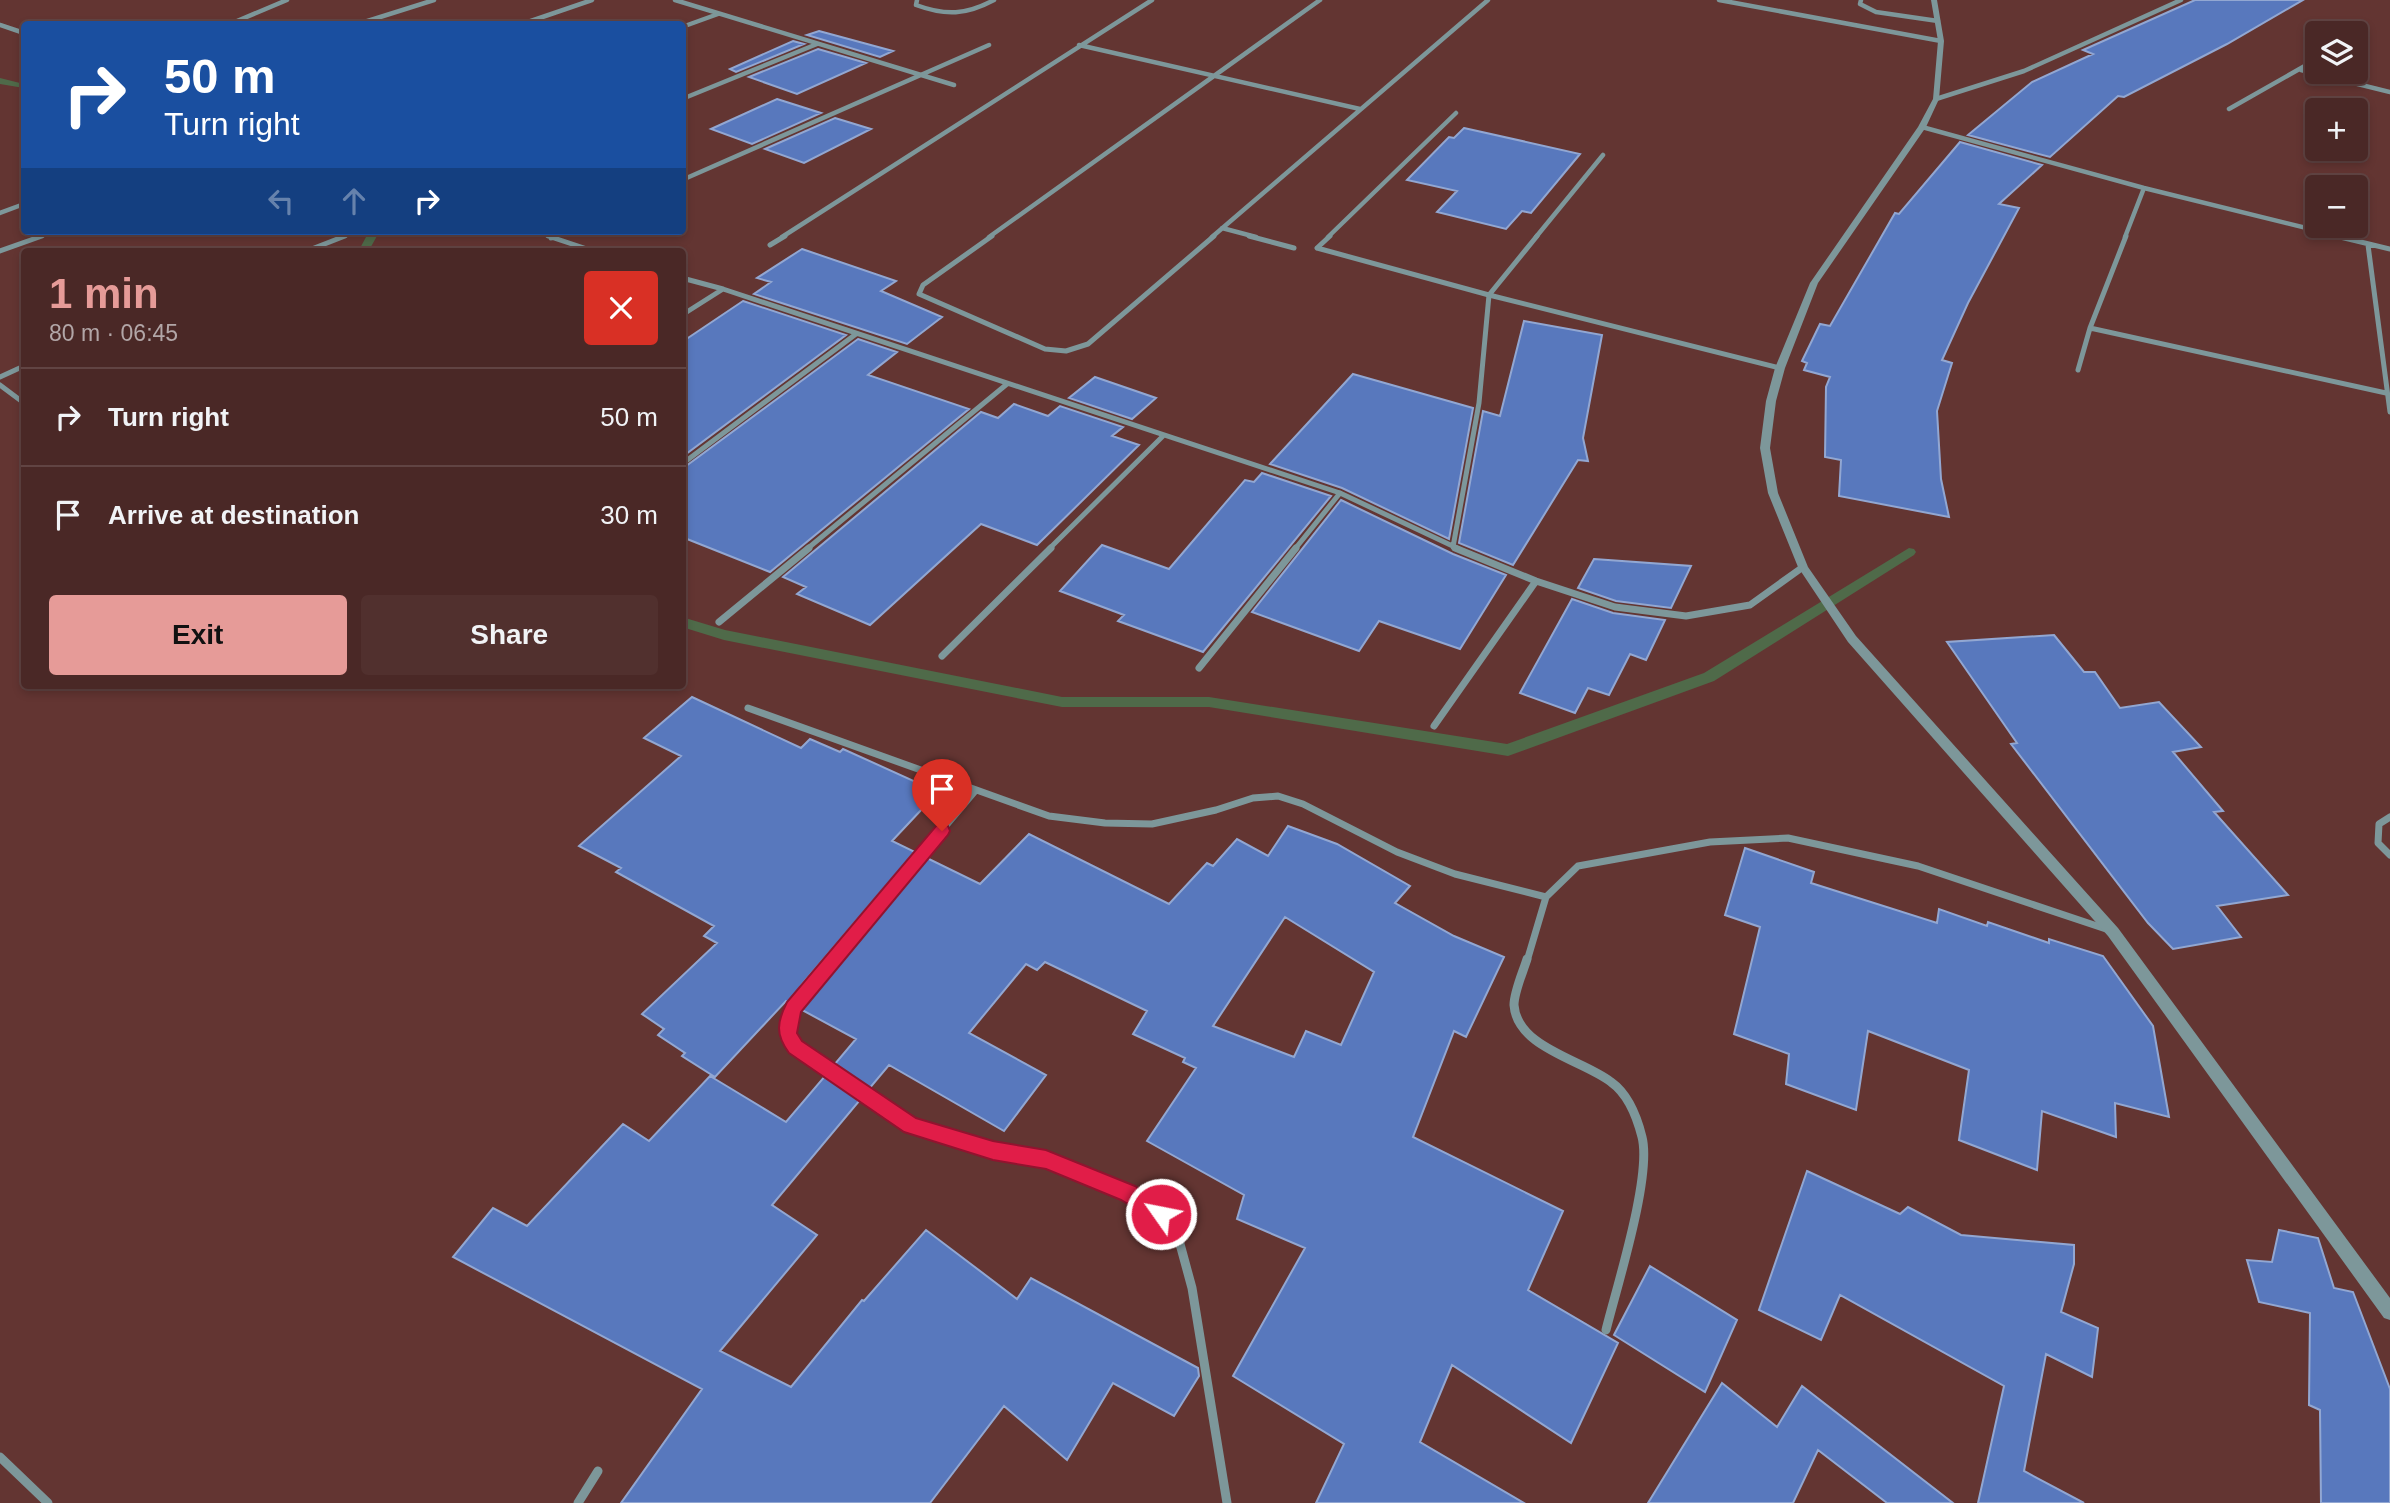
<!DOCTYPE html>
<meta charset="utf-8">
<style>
:root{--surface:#4a2826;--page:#51302e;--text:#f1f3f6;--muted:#b2a6a7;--line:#614443;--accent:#e69b98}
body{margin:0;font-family:Helvetica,sans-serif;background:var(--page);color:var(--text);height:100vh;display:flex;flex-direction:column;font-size:26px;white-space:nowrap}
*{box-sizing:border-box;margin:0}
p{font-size:23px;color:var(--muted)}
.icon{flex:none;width:38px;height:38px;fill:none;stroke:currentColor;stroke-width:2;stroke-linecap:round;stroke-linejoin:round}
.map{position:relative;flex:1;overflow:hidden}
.panel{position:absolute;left:21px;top:248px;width:665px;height:441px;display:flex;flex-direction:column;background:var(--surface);border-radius:7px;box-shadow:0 4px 10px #0003,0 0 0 2px var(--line)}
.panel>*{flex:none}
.top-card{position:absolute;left:21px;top:21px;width:665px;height:214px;border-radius:7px;box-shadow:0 4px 10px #0003,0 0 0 2px var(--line);background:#1a4fa0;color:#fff;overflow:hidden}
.controls{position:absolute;left:2305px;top:21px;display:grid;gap:14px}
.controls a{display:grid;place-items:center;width:63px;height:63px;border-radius:7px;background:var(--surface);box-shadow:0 4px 10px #0003,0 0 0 2px var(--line);font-size:35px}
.pin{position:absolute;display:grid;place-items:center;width:60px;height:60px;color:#fff;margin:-72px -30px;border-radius:50% 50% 50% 0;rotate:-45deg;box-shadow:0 0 7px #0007}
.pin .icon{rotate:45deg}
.me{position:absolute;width:77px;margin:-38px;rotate:303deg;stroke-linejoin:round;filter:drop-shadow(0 0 5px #0008)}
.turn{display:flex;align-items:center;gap:24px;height:147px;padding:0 28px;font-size:32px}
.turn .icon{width:91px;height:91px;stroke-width:2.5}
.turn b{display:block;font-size:49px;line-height:60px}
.lanes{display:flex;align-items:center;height:66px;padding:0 28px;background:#0003;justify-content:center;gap:35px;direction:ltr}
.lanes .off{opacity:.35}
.round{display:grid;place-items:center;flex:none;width:74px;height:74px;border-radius:7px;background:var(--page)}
.overview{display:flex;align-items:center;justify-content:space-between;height:119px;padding:0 28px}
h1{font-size:42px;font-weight:700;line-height:52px;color:var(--accent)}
.primary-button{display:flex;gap:14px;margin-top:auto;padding:14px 28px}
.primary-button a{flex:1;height:80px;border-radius:7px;background:var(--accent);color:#111;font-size:28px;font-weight:700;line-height:80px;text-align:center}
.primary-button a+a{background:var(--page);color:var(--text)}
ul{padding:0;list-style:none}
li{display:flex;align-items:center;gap:21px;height:98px;padding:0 28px;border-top:2px solid var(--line)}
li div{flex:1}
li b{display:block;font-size:26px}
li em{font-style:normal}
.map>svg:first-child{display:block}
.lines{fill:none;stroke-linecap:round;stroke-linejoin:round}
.stream{fill:#4f6a49;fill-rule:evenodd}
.building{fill:#5878bd;stroke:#92a7d2;stroke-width:2;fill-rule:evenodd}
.minor-far3{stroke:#7d979a;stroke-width:4.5}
.minor-far2{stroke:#7d979a;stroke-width:5}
.minor-far1{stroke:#7d979a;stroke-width:7}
.minor{stroke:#7d979a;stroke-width:9}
.tertiary{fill:#7d979a;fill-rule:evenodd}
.route{fill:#e11d48;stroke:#92132f;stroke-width:2}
</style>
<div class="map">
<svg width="2390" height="1503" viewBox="0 0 2390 1503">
<rect width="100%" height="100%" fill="#633532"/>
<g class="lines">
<path class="stream" d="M 0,78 L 24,84 L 24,88 L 0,84 Z
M 359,231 L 371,231 L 377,236 L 368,252 L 358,252 L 366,237 Z
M 1909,548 L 1914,549 L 1916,552 L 1914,555 L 1714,681 L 1508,756 L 1209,707 L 1062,707 L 724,640 L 682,627 L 682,617 L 725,630 L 1062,697 L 1209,697 L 1507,744 L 1704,673 Z"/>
</g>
<path class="building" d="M 2195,0 L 2303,0 L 2227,44 L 2124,97 L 2118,96 L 2050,157 L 1968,135 L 2032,82 L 2093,54 L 2083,50 Z
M 819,31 L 893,51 L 880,57 L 807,35 Z
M 793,41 L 804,44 L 736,72 L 730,69 Z
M 818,49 L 866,63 L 797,94 L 749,77 Z
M 777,99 L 821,113 L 752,144 L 711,129 Z
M 835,118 L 871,129 L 804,163 L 765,149 Z
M 1464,128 L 1580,154 L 1531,213 L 1522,211 L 1506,229 L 1437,212 L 1457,191 L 1407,180 L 1449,137 L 1454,138 Z
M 1960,142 L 2042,165 L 1999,204 L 2019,208 L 1968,303 L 1942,360 L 1952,363 L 1937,411 L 1941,479 L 1949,517 L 1839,496 L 1841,460 L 1825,457 L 1826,387 L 1830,377 L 1804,370 L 1807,363 L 1802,361 L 1820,324 L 1830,326 L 1895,213 L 1899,214 Z
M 802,249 L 896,281 L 881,291 L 942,317 L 907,344 L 754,294 L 771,282 L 757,278 Z
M 743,301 L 846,335 L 682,457 L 682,342 Z
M 1524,321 L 1602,335 L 1583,438 L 1588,461 L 1578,460 L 1513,565 L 1459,543 L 1483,411 L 1500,416 Z
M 858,339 L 897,352 L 868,375 L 969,409 L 770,572 L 682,537 L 682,469 Z
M 1353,374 L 1473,408 L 1449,539 L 1342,488 L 1270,464 Z
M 1095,377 L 1156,398 L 1132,419 L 1069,398 Z
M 1014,404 L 1048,416 L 1060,406 L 1123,427 L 1112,436 L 1139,445 L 1037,545 L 981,524 L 870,625 L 797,594 L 806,587 L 783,577 L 981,412 L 998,418 Z
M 1262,473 L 1331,496 L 1203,652 L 1118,621 L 1124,615 L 1060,591 L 1102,545 L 1169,569 L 1245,480 L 1254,482 Z
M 1341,500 L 1453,554 L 1506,575 L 1460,649 L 1379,621 L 1359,651 L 1252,612 Z
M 1594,559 L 1691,566 L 1671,608 L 1616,601 L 1578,588 Z
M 1572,599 L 1613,613 L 1665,620 L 1646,660 L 1630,654 L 1609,695 L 1588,688 L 1575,713 L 1520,693 Z
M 2054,635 L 2084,672 L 2095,672 L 2120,708 L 2159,702 L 2201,747 L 2173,752 L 2223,811 L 2214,812 L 2288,895 L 2217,906 L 2241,937 L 2173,949 L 2148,923 L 2011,744 L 2017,743 L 1947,642 Z
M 692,697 L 801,748 L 810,739 L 840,752 L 843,749 L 938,792 L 892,841 L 915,852 L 802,984 L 789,1003 L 786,1001 L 715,1077 L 682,1056 L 685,1053 L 658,1035 L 664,1029 L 642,1014 L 717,943 L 704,936 L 714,926 L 616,872 L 621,868 L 579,846 L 681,756 L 644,738 Z
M 1288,826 L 1337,844 L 1410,886 L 1395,903 L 1454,936 L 1504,957 L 1466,1037 L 1454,1031 L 1413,1137 L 1563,1211 L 1528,1290 L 1618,1343 L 1571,1443 L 1452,1365 L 1420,1442 L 1524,1503 L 1316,1503 L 1344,1444 L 1233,1376 L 1305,1248 L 1237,1219 L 1244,1195 L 1147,1141 L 1196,1068 L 1183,1062 L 1185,1058 L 1133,1034 L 1147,1011 L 1045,962 L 1037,970 L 1026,964 L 969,1033 L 1046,1075 L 1004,1131 L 889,1065 L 869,1089 L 834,1065 L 856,1039 L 802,1010 L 927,858 L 980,884 L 1029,834 L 1169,904 L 1207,863 L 1213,866 L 1237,839 L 1268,856 ZM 1285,917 L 1374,972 L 1341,1045 L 1306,1031 L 1294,1057 L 1213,1026 Z
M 1745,848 L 1814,872 L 1811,883 L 1937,923 L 1939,909 L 1987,926 L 1988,922 L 2049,943 L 2049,939 L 2103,956 L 2153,1026 L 2169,1117 L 2115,1103 L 2116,1137 L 2042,1111 L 2037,1170 L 1959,1140 L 1969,1070 L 1868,1031 L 1856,1110 L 1786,1084 L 1789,1054 L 1734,1034 L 1760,927 L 1725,915 Z
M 710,1076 L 786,1122 L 825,1076 L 860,1100 L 772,1205 L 817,1235 L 720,1351 L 791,1387 L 862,1300 L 864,1301 L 926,1230 L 1017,1299 L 1031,1278 L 1198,1368 L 1199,1376 L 1174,1416 L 1113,1383 L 1067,1460 L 1004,1406 L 930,1503 L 621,1503 L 702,1389 L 453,1257 L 493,1208 L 527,1226 L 623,1124 L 649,1141 Z
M 1807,1171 L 1900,1214 L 1908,1207 L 1961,1235 L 2074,1245 L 2074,1264 L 2061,1312 L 2098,1328 L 2092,1377 L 2046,1354 L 2024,1471 L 2084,1503 L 1978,1503 L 2004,1386 L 1840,1295 L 1821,1340 L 1759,1310 Z
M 2279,1230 L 2318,1238 L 2334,1288 L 2353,1292 L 2390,1389 L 2390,1503 L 2321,1503 L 2320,1410 L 2309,1405 L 2310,1313 L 2259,1302 L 2247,1260 L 2272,1262 Z
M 1650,1266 L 1737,1320 L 1705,1392 L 1614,1335 Z
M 1722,1383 L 1777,1427 L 1802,1386 L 1953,1503 L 1887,1503 L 1818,1450 L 1793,1503 L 1648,1503 Z"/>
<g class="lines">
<path class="minor-far3" d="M 675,0 L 954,85
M 917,0 L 916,5 C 946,16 966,15 994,0
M 1719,0 L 1941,41
M 1861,0 L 1860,4 L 1876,12 L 1938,21
M 230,24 L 287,0
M 358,24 L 434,0
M 522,24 L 592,0
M 0,25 L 24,33
M 682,27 L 718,14
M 1079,45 L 1360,109
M 2301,70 L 2390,92
M 682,99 L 817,44
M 1936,99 L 2024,71 L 2181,0
M 2229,109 L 2317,59
M 1922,127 L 2144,188 L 2343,237
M 682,180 L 989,45
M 0,213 L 24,204
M 1222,228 L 1256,237
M 535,231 L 554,237
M 37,237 L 54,231
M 340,237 L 356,231
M 552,237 L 567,231
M 782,237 L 1152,0
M 989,237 L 1320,0
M 1212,237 L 1488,0
M 1328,237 L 1456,113
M 1536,237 L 1603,155
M 2125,237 L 2144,188"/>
<path class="minor-far2" d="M 548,236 L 596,252
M 992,236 L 923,285 L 919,294 L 1045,349 L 1066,351 L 1088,344 L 1214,236
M 1249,236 L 1294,248
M 1537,236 L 1489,295 L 1780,368
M 2336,236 L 2390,249
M 551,238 L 556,236
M 770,245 L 785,236
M 2368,245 L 2390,412
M 1317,248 L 1489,295 L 1479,403 L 1453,547
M 1317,248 L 1330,236
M 0,251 L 42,236
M 304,252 L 345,236
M 682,278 L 723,289
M 682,315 L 723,289 L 1340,493 L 1459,549
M 2090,328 L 2386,393
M 2078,370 L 2090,328 L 2126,236
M 0,377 L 24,366
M 0,385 L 24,403
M 682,464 L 856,334
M 807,549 L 1007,384
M 1049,549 L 1163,436
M 1295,549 L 1340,493"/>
<path class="minor-far1" d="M 1455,548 L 1536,581 L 1615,607 L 1686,616 L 1750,605 L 1803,567
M 719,622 L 809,548
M 942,656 L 1051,548
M 1199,668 L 1296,548
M 748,708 L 1049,816 L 1105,823 L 1152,824 L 1216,810 L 1253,798 L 1278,796 L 1303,804 L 1397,852 L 1455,874 L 1546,897
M 1434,726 L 1536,581
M 2390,817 L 2379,824 L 2378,843 L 2390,855
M 832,961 L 975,791
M 1527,961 L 1546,897 L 1578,866 L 1710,842 L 1788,838 L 1918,866 L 2109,930"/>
<path class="minor" d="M 834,959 C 814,983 774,1014 796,1047 L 911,1126 L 993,1151 L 1046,1160 L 1128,1193 L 1161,1214 L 1180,1244 L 1192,1288 L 1227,1503
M 1527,959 C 1523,972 1514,992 1514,1005 C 1517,1048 1583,1060 1611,1082 C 1628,1094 1637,1117 1642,1137 C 1652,1176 1617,1286 1606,1330
M 0,1457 L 48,1503
M 578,1503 L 598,1471"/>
<path class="tertiary" d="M 1931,0 L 1937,0 L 1944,41 L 1939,99 L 1926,127 L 1818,283 L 1785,368 L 1776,401 L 1770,448 L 1778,493 L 1808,567 L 1856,636 L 2118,928 L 2390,1298 L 2390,1320 L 2384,1318 L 2108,936 L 1848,642 L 1798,567 L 1768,493 L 1760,448 L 1766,401 L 1775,368 L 1810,283 L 1918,127 L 1933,99 L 1938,41 Z"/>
</g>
<path class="route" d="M 942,824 L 948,826 L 950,831 L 948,835 L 801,1012 L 797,1033 L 802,1041 L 916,1118 L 993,1141 L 1046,1150 L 1135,1186 L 1168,1207 L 1171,1214 L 1168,1221 L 1161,1224 L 1121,1200 L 1046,1169 L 993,1160 L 904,1132 L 789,1053 C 775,1034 777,1022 787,1002 L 936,826 Z"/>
</svg>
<div class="controls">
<a><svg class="icon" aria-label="layers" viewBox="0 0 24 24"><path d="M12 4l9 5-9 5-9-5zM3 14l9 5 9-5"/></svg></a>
<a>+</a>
<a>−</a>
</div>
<div class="pin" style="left:942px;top:831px;background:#d93025"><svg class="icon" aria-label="arrive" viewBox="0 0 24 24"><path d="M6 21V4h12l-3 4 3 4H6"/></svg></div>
<svg class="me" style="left:1161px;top:1214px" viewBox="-20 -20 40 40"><circle r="17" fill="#e11d48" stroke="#fff" stroke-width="3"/><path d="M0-11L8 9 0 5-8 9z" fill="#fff"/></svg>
<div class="top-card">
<div class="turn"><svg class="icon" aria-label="right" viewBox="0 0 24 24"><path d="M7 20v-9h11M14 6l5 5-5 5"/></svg><div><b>50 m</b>Turn right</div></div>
<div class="lanes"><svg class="icon off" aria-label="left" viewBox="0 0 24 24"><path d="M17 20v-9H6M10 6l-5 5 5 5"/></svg><svg class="icon off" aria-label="ahead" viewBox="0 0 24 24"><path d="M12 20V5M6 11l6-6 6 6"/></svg><svg class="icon" aria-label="right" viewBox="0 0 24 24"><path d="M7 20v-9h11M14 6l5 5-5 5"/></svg></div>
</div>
<section class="panel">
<div class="overview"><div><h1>1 min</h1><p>80 m · 06:45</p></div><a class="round" style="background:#d93025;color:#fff"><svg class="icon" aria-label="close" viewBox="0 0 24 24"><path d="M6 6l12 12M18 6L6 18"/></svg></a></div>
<ul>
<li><svg class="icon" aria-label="right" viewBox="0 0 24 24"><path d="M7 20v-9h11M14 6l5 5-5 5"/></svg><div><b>Turn right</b></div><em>50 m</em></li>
<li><svg class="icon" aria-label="arrive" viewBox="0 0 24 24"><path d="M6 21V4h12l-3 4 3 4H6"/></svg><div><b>Arrive at destination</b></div><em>30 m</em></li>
</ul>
<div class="primary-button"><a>Exit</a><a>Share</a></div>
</section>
</div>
